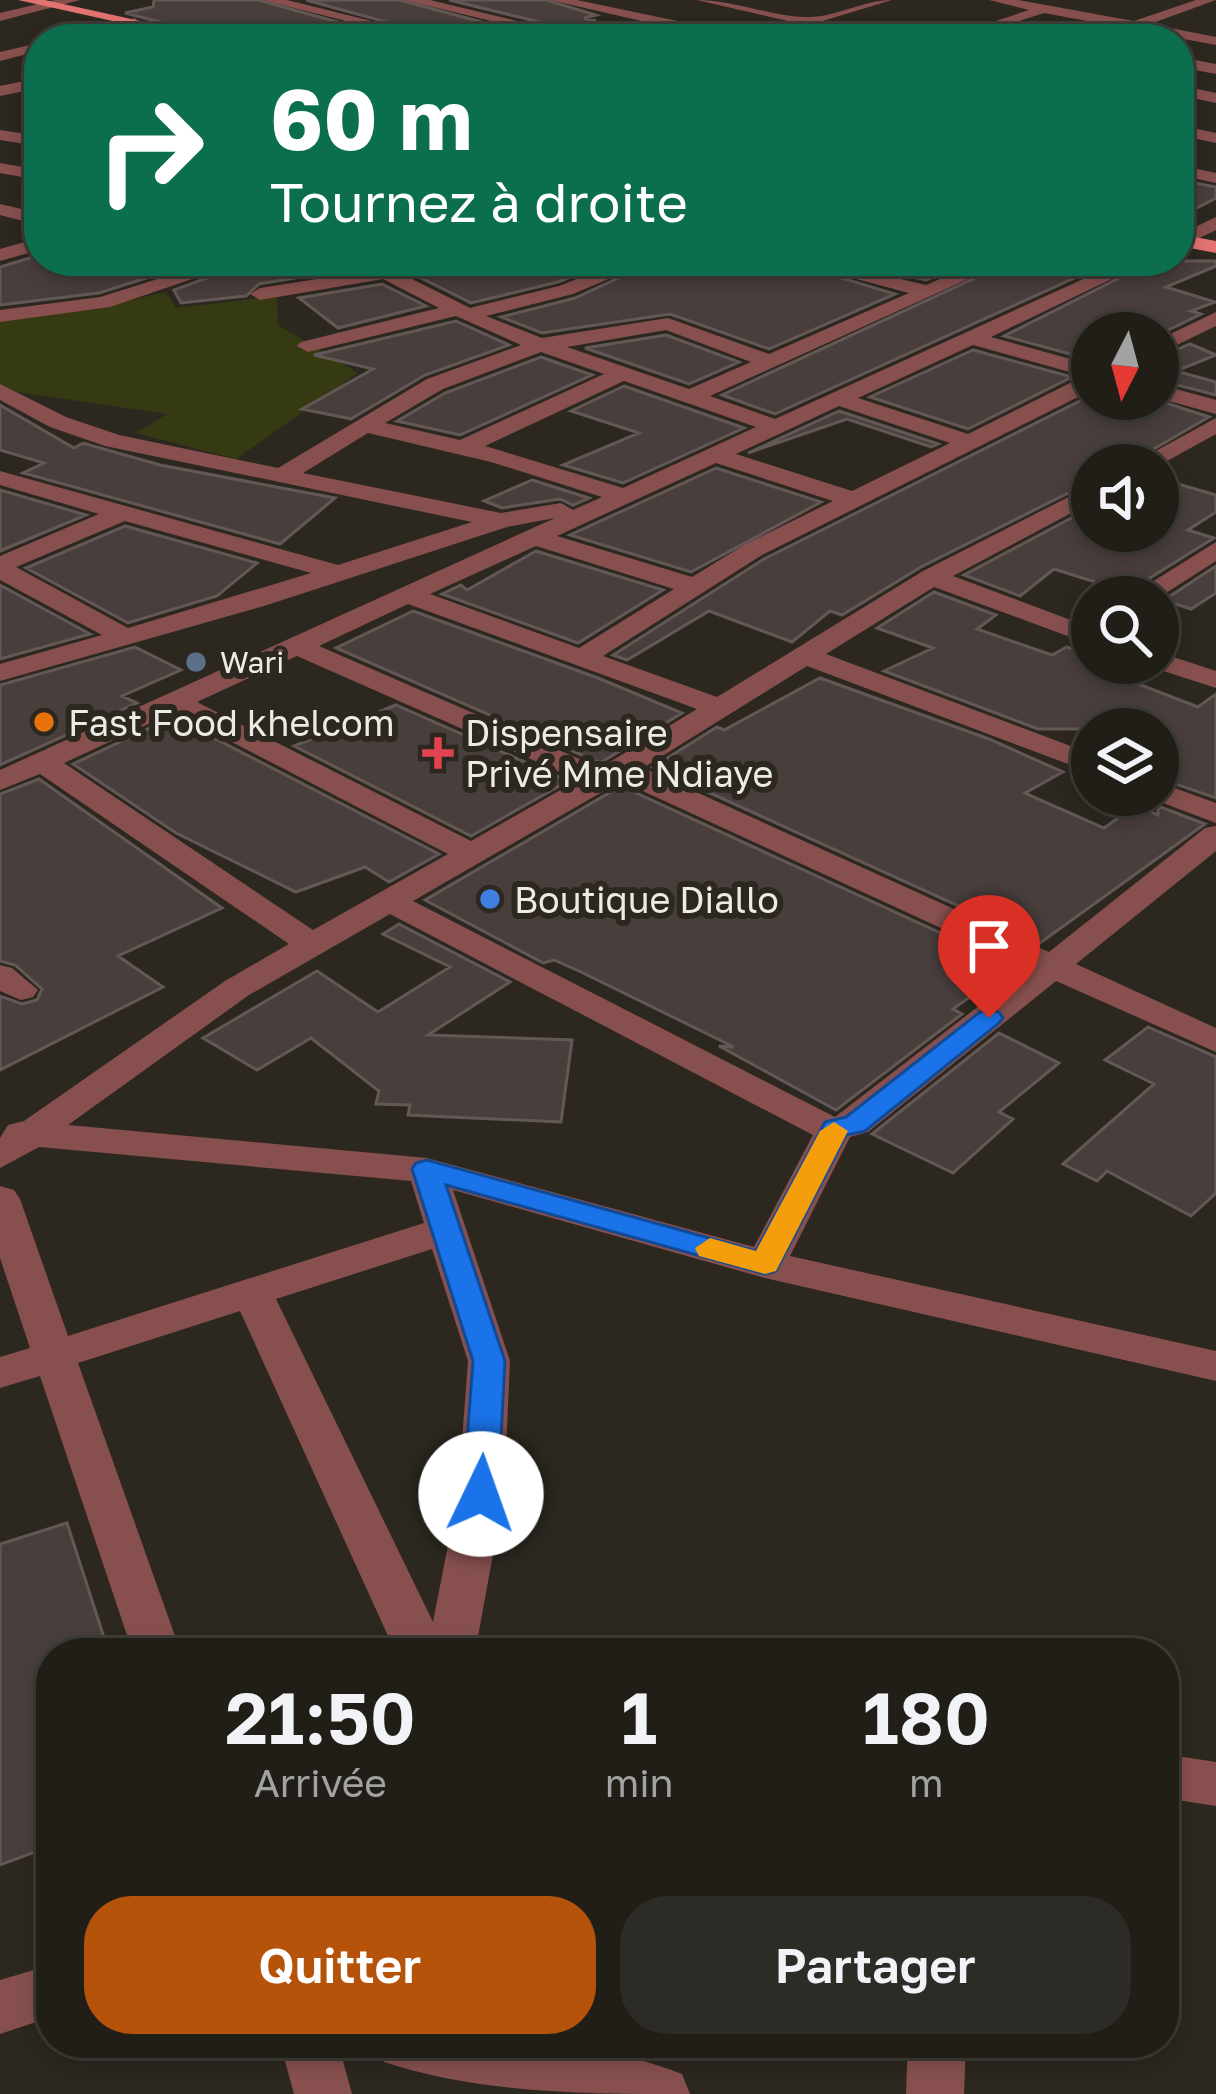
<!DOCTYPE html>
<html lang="fr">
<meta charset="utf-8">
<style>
:root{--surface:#211e18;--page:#2d2b25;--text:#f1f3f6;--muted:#a2a2a2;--line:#3e3c37;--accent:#b45309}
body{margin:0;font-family:"Golos Text",sans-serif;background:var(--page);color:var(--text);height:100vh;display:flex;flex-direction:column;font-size:45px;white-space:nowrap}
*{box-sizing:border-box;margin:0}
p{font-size:39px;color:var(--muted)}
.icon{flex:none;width:66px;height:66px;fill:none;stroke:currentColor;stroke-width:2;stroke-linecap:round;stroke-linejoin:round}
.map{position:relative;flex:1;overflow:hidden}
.details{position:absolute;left:36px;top:1638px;width:1143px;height:420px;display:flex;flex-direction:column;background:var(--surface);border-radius:48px;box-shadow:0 6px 18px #0003,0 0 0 3px var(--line)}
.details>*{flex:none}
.guide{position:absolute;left:24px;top:24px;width:1170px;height:252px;border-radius:48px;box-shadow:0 6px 18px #0003,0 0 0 3px var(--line);background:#0b6e4f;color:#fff;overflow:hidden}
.needle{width:78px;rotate:186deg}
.buttons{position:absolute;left:1071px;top:312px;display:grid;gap:24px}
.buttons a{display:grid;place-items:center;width:108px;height:108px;border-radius:50%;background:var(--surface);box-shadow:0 6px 18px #0003,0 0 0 3px var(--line);font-size:60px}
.pin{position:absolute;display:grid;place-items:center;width:102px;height:102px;color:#fff;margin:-123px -51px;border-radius:50% 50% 50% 0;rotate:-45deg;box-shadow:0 0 12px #0007}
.pin .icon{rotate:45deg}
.me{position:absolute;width:132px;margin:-66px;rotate:3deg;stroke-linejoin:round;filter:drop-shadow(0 0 9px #0008)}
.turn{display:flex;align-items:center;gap:42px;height:252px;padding:0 48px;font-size:54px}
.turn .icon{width:156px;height:156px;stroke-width:2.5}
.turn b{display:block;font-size:84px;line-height:102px}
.eta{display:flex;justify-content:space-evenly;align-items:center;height:204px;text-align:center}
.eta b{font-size:72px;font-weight:600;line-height:84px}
.button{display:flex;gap:24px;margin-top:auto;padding:24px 48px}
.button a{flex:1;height:138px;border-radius:48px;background:var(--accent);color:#fff;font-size:48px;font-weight:600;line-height:138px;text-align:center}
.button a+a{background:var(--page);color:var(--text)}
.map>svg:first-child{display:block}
.green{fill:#353a13}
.building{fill:#483e3c;stroke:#635856;stroke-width:3}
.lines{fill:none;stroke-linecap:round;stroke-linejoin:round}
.minor{fill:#87504e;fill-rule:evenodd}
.major{fill:#e37371;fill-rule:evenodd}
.route{fill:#1a73e8;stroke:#114b97;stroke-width:3}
.slow{fill:#f59e0b}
.service-dot{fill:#5c6f8a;stroke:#2c2820;stroke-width:4.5}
.food-dot{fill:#e8710a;stroke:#2c2820;stroke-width:4.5}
.health-dot{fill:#e0444e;stroke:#2c2820;stroke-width:4.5}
.shop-dot{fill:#3f7fe0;stroke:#2c2820;stroke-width:4.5}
.labels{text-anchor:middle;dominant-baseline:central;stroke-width:12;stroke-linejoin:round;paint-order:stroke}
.far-poi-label{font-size:30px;fill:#edebe6;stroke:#2c2820;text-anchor:start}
.poi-label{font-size:36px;fill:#edebe6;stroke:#2c2820;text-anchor:start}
</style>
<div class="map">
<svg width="1216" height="2094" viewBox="0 0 1216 2094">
<rect width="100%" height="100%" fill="#2c2820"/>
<path class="green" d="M 166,292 L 176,308 L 277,296 L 278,325 L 358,373 L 236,459 L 136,433 L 167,414 L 17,392 L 0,384 L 0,319 L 99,307 Z"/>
<path class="building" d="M 154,0 L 258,0 L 399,39 L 226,39 L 125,13 L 153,7 Z
M 306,0 L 400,0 L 530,35 L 448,39 Z
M 449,0 L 546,0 L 596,15 L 584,18 L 596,21 L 564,28 Z
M 1179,180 L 1216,187 L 1216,198 L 1179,217 Z
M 39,255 L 39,261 L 200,261 L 99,293 L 0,305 L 0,267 Z
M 253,261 L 348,261 L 355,268 L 259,284 L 246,296 L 181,303 L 174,290 Z
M 437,261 L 611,261 L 558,282 L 471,303 L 413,274 Z
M 655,261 L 785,261 L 895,294 L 769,349 L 670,314 L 542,333 L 501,317 L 575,298 Z
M 843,261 L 971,261 L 926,280 Z
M 1012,261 L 1112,261 L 775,414 L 722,395 Z
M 1153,261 L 1216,261 L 1216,266 L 1166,287 L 1215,302 L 1191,311 L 1201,314 L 1158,335 L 1092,333 L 1092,360 L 1004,336 Z
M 382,284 L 426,306 L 338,328 L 299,298 Z
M 456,321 L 509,345 L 425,375 L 351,419 L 302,409 L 373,369 L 314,355 Z
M 666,335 L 739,362 L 689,384 L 585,348 Z
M 1190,344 L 1216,355 L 1176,371 L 1216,382 L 1216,395 L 1158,380 L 1158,358 Z
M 973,350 L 1072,377 L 968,429 L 870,397 Z
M 541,357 L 592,375 L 460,435 L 397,421 L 445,393 Z
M 624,386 L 744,428 L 623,483 L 563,465 L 639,433 L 571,411 Z
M 1092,395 L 1092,399 L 1154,399 L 1209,417 L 1126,465 L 1092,465 L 1092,481 L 921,567 L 842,615 L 830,611 L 792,642 L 709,611 L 627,660 L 613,655 L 764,559 Z
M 0,405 L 74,448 L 83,443 L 160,465 L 335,498 L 280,544 L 23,473 L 44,463 L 0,450 Z
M 839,411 L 938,444 L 931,447 L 847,419 L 748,453 Z
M 716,468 L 821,502 L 691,572 L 570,535 Z
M 1158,478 L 1216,495 L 1216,512 L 1188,530 L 1214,538 L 1132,589 L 1124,591 L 1054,569 L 1020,596 L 964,575 L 1092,507 L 1092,531 L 1158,531 Z
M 532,480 L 589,498 L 573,505 L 560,499 L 502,508 L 484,501 Z
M 0,490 L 86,515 L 0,551 Z
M 125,526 L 257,563 L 217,596 L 128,623 L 26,568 Z
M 536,551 L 663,590 L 578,643 L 442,594 L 461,585 L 467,590 Z
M 1216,566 L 1216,593 L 1191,609 L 1164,600 Z
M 0,585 L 90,634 L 0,659 Z
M 934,592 L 996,615 L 977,629 L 1052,655 L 1067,647 L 1092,656 L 1092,663 L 1118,666 L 1107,672 L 1198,707 L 1216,694 L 1216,798 L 1158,778 L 1158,718 L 1139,729 L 1038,729 L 884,671 L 933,648 L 877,628 Z
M 413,611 L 598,678 L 682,713 L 600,763 L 336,648 Z
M 135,647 L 181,670 L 122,696 L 137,703 L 0,765 L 0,685 Z
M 820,678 L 989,739 L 1063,772 L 1025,793 L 1104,828 L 1136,805 L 1158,815 L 1158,806 L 1205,824 L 1040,943 L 653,767 L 717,727 L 724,730 Z
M 396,705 L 568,781 L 471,836 L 294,746 Z
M 171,718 L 210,736 L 439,854 L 389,882 L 365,867 L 296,892 L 176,833 L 73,764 Z
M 39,779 L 222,908 L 118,956 L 163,987 L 0,1070 L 0,996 L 22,1004 L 37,1000 L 42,989 L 15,965 L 0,961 L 0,794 Z
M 621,786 L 1008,964 L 1012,967 L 953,1009 L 962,1014 L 836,1110 L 719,1046 L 734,1047 L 581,972 L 554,960 L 543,963 L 425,900 Z
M 399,924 L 510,982 L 428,1035 L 572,1040 L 561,1122 L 408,1115 L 410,1105 L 376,1104 L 379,1091 L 311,1038 L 257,1070 L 203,1038 L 317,971 L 378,1012 L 450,967 L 383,934 Z
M 1148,1027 L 1216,1057 L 1216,1193 L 1191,1216 L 1107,1171 L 1097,1181 L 1063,1164 L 1154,1084 L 1105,1060 Z
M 999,1033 L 1059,1063 L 999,1112 L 1013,1119 L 953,1173 L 872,1134 Z
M 67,1523 L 109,1653 L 51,1653 L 51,1846 L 0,1865 L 0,1544 Z"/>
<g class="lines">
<path class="minor" d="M 55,0 L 80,0 L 0,21 L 0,13 Z
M 262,0 L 287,0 L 444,39 L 418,39 Z
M 404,0 L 430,0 L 593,39 L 566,39 Z
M 550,0 L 577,0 L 744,35 L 792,22 L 697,0 C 735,0 775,18 809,17 C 837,17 863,0 892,0 L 763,39 L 720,39 Z
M 989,0 L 1018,0 L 1134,21 L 1196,0 L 1216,0 L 1150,24 L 1216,37 L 1216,45 L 1044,13 L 964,39 L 942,39 L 1029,10 Z
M 135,18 L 140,25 L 86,39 L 62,39 Z
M 39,43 L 39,51 L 0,61 L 0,52 Z
M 1179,57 L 1216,64 L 1216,74 L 1179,67 Z
M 39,78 L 39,88 L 0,96 L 0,86 Z
M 1179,85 L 1216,93 L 1216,103 L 1179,95 Z
M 1179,125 L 1216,133 L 1216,143 L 1179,135 Z
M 0,130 L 39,136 L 39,146 L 0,140 Z
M 0,163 L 39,170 L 39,180 L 0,173 Z
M 1179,165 L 1216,173 L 1216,183 L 1179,175 Z
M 0,204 L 39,213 L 39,225 L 0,215 Z
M 1216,217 L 1216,230 L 1179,248 L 1179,235 Z
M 39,238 L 39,250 L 0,261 L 0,249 Z
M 215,261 L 245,261 L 110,307 L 0,322 L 0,310 L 100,297 Z
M 352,261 L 387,266 L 433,261 L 402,274 L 470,308 L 559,286 L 623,261 L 651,261 L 573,294 L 486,316 L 542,338 L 668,318 L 769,354 L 909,293 L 789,261 L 823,261 L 926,285 L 982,261 L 1008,261 L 710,396 L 775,419 L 1123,261 L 1149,261 L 991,337 L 1092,365 L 1092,390 L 762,555 L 603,656 L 717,697 L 923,571 L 1092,485 L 1092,502 L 953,576 L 1092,628 L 1092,645 L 934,587 L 826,654 L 1092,754 L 1092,773 L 807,666 L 643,768 L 1049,952 L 1205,828 L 1216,826 L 1216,851 L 1076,964 L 1216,1028 L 1216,1052 L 1056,981 L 868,1132 L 850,1137 L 790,1256 L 1216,1351 L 1216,1381 L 765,1278 L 453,1190 L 510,1361 L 504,1494 L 475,1653 L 401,1653 L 389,1638 L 240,1311 L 78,1363 L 181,1653 L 133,1653 L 40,1376 L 0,1388 L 0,1357 L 30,1348 L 0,1258 L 0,1186 L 14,1190 L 20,1199 L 68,1336 L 424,1223 L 411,1181 L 39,1147 L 0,1168 L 0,1138 L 8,1125 L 24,1121 L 225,981 L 289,944 L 40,774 L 0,790 L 0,770 L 555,518 L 507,527 L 264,606 L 0,681 L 0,664 L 102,635 L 0,580 L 0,556 L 99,514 L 0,485 L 0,471 L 338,565 L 472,522 L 105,446 L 50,427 L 0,400 L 0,384 L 66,417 L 119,435 L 278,468 L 427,379 L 521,345 L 456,316 L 308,352 L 297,346 L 301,342 L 439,308 L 383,279 L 260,300 L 250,294 L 260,288 L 368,271 ZM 666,330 L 751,362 L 689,389 L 567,347 ZM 973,345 L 1084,376 L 968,434 L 858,398 ZM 541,352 L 604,374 L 460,440 L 385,423 L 443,389 ZM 624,381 L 756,427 L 623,488 L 485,446 ZM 839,406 L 950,443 L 852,491 L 736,454 ZM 368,433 L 491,462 L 602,497 L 573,510 L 561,503 L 501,513 L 303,473 ZM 716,463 L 833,501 L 744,545 L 692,577 L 557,536 ZM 125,521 L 311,573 L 128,628 L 16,567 ZM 536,546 L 674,589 L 579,648 L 430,594 ZM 408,604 L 697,709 L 600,768 L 319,646 ZM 297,656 L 578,780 L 471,841 L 197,702 ZM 174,712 L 448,854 L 313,930 L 64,763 ZM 621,781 L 1028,968 L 835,1117 L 413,901 ZM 390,914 L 813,1135 L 754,1247 L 427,1158 L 68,1125 L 249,995 ZM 432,1249 L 468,1361 L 458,1494 L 433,1622 L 276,1299 Z
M 1216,312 L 1216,326 L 1158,354 L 1158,340 Z
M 1158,384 L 1216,400 L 1216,414 L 1158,398 Z
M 1216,418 L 1216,434 L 1158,466 L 1130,465 Z
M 1216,542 L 1216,561 L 1158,598 L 1128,597 Z
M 1158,652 L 1216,671 L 1216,688 L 1148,666 L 1158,663 Z
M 1158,782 L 1216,803 L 1216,823 L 1147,797 L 1158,795 Z
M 0,965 L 12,968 L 38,990 L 33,997 L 21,1000 L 0,991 Z
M 1164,1754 L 1216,1762 L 1216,1806 L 1164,1798 Z
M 51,1965 L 51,2017 L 0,2034 L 0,1980 Z
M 280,2043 L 338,2043 L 352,2094 L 294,2094 Z
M 375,2043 C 477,2043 585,2035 682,2074 L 690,2094 C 588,2094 481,2094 384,2062 Z
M 908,2043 L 966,2043 L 964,2094 L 906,2094 Z"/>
<path class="major" d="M 18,0 L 45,0 L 222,39 L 194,39 Z
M 1179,234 L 1216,241 L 1216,253 L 1179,246 Z"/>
</g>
<path class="route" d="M 989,1010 L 999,1012 L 1003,1018 L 999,1023 L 865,1131 L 846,1135 L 776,1271 L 765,1274 L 446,1185 L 505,1361 L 498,1494 L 493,1504 L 481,1507 L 468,1504 L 463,1494 L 473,1361 L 412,1169 L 416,1163 L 427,1160 L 756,1251 L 825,1122 L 846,1117 L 980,1012 Z"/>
<path class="slow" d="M 834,1122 L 848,1131 L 776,1271 L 765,1274 L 699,1256 L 695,1248 L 710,1238 L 756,1251 L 820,1131 Z"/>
<circle class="service-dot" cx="196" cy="662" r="12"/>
<circle class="food-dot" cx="44" cy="722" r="12"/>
<path class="health-dot" d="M432 735h12v12h12v12h-12v12h-12v-12h-12v-12h12z"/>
<circle class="shop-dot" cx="490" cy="899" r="12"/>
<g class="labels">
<g class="far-poi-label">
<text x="220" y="662">Wari</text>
</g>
<g class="poi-label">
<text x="68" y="722">Fast Food khelcom</text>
<text x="465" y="732">Dispensaire<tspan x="465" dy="41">Privé Mme Ndiaye</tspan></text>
<text x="514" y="899">Boutique Diallo</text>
</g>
</g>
</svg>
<div class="buttons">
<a><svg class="needle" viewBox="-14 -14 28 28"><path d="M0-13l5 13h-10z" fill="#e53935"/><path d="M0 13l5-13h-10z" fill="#a2a2a2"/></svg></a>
<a><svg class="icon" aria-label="sound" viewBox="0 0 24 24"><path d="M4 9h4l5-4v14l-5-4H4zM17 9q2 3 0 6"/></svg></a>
<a><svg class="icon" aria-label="search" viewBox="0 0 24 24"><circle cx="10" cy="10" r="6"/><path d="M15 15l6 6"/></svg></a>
<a><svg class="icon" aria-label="layers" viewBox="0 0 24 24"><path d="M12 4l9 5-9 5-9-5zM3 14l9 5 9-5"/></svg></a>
</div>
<div class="pin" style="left:989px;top:1018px;background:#d93025"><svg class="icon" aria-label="arrive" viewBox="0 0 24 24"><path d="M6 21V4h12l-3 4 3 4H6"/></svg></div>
<svg class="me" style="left:481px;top:1494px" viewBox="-20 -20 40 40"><circle r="19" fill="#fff"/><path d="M0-13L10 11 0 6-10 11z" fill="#1a73e8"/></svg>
<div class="guide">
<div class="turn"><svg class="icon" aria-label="right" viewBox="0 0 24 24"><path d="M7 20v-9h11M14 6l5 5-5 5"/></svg><div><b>60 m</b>Tournez à droite</div></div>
</div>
<section class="details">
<div class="eta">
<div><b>21:50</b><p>Arrivée</p></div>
<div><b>1</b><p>min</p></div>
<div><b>180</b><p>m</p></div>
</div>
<div class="button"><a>Quitter</a><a>Partager</a></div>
</section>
</div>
